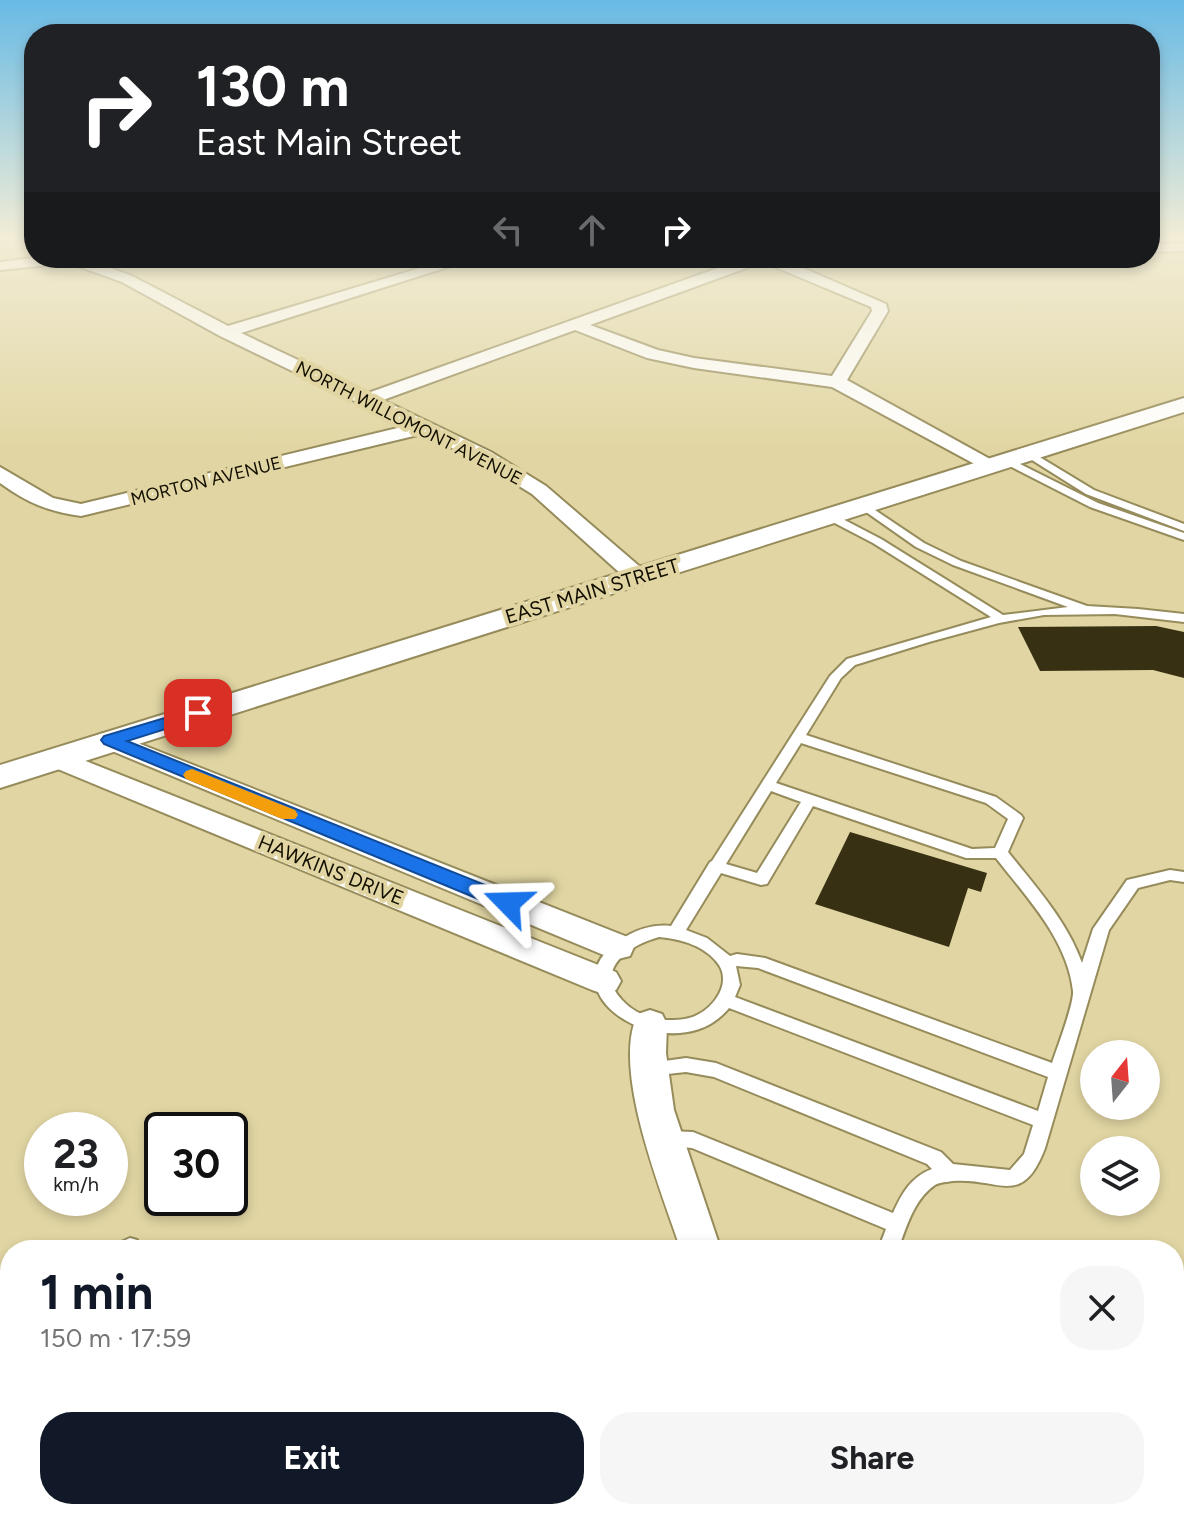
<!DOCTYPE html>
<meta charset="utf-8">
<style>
:root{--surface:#fff;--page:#f6f6f6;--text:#202124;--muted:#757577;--accent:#111827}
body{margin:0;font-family:Figtree,sans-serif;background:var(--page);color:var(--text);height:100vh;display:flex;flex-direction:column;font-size:30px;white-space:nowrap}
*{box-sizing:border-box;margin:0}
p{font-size:26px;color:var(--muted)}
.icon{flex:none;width:44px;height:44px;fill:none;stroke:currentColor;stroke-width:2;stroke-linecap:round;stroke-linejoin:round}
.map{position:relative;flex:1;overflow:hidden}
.panel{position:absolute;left:0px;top:1240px;width:1184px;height:280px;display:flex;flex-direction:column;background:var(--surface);border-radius:32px 32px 0 0;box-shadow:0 4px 12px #0003}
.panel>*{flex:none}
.banner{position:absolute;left:24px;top:24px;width:1136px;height:244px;border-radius:32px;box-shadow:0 4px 12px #0003;background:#202124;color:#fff;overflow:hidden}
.needle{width:52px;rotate:17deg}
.tools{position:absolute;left:1080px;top:1040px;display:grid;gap:16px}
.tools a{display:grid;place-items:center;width:80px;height:80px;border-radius:50%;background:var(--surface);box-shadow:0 4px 12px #0003;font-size:40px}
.speed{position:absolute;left:24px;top:1112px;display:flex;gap:16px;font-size:40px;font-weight:700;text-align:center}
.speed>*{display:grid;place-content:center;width:104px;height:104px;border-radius:50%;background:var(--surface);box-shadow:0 4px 12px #0003;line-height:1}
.speed small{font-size:20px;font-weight:400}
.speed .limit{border:4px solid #111;border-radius:12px;background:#fff;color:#111}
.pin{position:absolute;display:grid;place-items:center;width:68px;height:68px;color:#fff;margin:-34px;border-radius:16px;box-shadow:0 4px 12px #0006}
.me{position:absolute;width:88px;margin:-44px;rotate:292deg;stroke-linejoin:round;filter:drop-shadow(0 0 6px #0008)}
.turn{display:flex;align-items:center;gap:28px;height:168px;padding:0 40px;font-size:36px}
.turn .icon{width:104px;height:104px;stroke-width:2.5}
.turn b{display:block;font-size:56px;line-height:68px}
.lanes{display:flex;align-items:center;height:76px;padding:0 40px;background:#0003;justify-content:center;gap:40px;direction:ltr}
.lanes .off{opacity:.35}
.round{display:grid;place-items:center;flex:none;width:84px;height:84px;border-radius:32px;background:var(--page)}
.head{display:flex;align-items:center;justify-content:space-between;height:136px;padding:0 40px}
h1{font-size:48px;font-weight:700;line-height:60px;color:var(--accent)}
.cta{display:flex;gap:16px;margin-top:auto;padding:16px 40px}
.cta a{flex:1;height:92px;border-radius:32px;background:var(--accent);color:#fff;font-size:32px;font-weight:700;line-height:92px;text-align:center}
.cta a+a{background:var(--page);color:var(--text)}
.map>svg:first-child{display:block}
.green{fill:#d69988}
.building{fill:#373013}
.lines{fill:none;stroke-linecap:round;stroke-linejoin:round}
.service-casing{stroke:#968b5b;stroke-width:4}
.minor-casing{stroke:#968b5b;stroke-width:4}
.tertiary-casing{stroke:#968b5b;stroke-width:4}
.service{fill:#fff;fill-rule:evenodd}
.minor{fill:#fff;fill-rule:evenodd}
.tertiary{fill:#fff;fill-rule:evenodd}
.route{fill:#1a73e8;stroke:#114b97;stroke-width:2}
.slow{fill:#f59e0b}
.labels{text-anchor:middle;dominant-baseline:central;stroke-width:8;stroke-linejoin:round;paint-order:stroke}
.far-street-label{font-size:18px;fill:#130f00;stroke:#e1d6a3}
.street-label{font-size:20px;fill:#130f00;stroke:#e1d6a3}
</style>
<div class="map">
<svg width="1184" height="1520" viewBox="0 0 1184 1520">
<rect width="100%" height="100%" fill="#e1d6a3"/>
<path class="green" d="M 1184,1283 L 1184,1457 L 1174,1453 L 1174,1327 Z"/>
<path class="building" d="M 1156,626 L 1184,632 L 1184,678 L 1153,670 L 1040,671 L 1018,627 Z
M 850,832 L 987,873 L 981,892 L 968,888 L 949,947 L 815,904 Z"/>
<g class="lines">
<defs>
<path id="service" d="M 1028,450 L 1094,490 L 1184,524 L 1184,531 L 1086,494 L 1024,455 L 1023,453 Z
M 1006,457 L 1098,503 L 1184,533 L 1184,540 L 1090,507 L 1002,462 L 1002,458 Z
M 863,502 L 924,543 L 961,561 L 1087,606 L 1138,609 L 1184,614 L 1184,622 L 1115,614 L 1044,615 L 999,623 L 929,642 L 855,665 L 841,678 L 806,735 L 996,797 L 1021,815 L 1023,818 L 1008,852 C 1036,887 1067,921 1082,963 L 1093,929 L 1127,880 L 1170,870 L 1184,872 L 1184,882 L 1170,880 L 1138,888 L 1109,930 L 1045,1148 C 1022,1209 999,1177 953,1181 C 947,1182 940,1182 935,1185 C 914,1199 906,1228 898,1250 L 878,1250 L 886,1229 L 692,1148 L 660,1145 L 658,1139 L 660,1133 L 667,1131 L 693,1132 L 893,1213 C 902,1193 911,1177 932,1169 L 927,1164 L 714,1077 L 686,1072 L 649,1076 L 643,1074 L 640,1069 L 643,1064 L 686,1058 L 716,1063 L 941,1152 L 953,1164 L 1010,1170 L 1024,1154 L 1033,1125 L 729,1008 C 674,1075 541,994 619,941 C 634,930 653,924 671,926 L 710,862 L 712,861 L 830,676 L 847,659 L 991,617 L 873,543 L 825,518 L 825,514 L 833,514 L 881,539 L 1003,615 L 1068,607 L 953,565 L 916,547 L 859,507 L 859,503 ZM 801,743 L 986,803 L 1008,819 L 995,848 L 972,849 L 776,783 ZM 771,791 L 801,802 L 757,873 L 726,864 ZM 813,806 L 966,858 L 996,858 C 1027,898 1067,939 1073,991 C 1074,1004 1057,1048 1052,1063 L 765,958 L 737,954 L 730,956 L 707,938 L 686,930 L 721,873 L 761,885 L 767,884 ZM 659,937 C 681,939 706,946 719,965 C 731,984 714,1007 697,1015 C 688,1020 676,1020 666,1020 C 650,1019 634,1013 622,1000 C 593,969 630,945 659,937 ZM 736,966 L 758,968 L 1048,1077 L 1038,1111 L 735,997 L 740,985 Z
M 130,1238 L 137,1240 L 143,1250 L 116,1250 L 119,1243 Z
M 0,1282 L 10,1287 L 10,1308 L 0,1304 Z
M 10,1327 L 10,1353 L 0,1359 L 0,1332 Z
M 90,1510 L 116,1510 L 111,1520 L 85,1520 Z
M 414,1510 L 438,1510 L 442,1520 L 418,1520 Z
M 526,1510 L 551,1510 L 547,1520 L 522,1520 Z"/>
<path id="minor" d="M 1184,243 L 1184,251 L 1150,252 L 1150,244 Z
M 34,258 L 83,258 L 132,276 L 228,326 L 453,258 L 476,258 L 241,333 L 368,393 L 746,258 L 780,258 L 886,304 L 888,311 L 847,380 L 999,464 L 989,470 L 982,468 L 832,387 L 694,368 L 647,358 L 575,330 L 383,400 L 491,452 L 546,486 L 646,572 L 650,577 L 646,582 L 630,582 L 532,494 L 477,460 L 422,434 L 81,516 C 49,512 26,502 0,483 L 0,467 L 53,498 L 81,504 L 406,426 L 220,336 L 122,282 L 69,263 L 0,270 L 0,262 ZM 763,262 L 871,307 L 872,311 L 832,376 L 694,358 L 658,350 L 590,325 Z
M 110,732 L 630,938 L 634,947 L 630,956 L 618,959 L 606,956 L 100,746 L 96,740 L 100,734 Z
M 58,750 L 616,972 L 621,981 L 616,990 L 604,994 L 592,990 L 48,765 L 44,759 L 48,753 Z
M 650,1010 L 662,1014 L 667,1024 L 666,1053 L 674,1110 L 721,1250 L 681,1250 C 663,1195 610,1068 638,1014 Z
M 628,1510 L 676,1510 L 672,1520 L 624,1520 Z"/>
<path id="tertiary" d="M 1184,398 L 1184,412 L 0,788 L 0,765 Z"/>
</defs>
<use href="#service" class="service-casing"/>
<use href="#minor" class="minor-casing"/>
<use href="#tertiary" class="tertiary-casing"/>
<use href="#service" class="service"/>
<use href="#minor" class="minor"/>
<use href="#tertiary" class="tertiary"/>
</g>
<linearGradient id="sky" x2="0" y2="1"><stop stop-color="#68bae5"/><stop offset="0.53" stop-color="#f2edd6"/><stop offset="1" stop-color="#f2edd6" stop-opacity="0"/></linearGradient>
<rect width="1184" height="448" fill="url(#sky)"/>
<path class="route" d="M 198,708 L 207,713 L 204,717 L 127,741 L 515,897 L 518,903 L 515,908 L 500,908 L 104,744 L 101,740 L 104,736 Z"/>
<path class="slow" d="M 192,769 L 295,810 L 298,815 L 295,819 L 282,819 L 186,779 L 183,775 L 186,771 Z"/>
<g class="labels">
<g class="far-street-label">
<text transform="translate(409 423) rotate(27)">NORTH WILLOMONT AVENUE</text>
<text transform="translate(206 481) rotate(-14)">MORTON AVENUE</text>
</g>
<g class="street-label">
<text transform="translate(592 591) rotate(-17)">EAST MAIN STREET</text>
<text transform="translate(331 870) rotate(22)">HAWKINS DRIVE</text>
</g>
</g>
</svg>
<div class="tools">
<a><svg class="needle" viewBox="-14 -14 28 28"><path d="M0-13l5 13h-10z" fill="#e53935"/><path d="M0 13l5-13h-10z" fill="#757577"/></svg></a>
<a><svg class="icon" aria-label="layers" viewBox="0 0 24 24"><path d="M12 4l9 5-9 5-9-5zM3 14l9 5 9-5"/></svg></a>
</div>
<div class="speed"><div>23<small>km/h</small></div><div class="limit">30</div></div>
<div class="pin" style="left:198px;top:713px;background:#d93025"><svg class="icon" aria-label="arrive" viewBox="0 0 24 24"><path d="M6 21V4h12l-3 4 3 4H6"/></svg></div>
<svg class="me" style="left:508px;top:903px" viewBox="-20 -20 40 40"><path d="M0-17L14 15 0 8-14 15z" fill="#1a73e8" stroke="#fff" stroke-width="4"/></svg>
<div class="banner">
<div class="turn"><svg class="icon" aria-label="right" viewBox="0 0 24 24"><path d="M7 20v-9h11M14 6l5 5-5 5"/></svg><div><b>130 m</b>East Main Street</div></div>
<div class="lanes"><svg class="icon off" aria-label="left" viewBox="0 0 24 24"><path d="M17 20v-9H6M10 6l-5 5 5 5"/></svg><svg class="icon off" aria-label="ahead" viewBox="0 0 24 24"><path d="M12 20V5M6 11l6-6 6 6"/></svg><svg class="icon" aria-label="right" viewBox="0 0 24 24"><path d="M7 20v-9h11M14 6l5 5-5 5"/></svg></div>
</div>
<section class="panel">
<div class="head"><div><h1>1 min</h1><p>150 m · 17:59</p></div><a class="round"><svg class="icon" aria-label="close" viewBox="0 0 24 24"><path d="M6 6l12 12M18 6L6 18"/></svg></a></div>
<div class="cta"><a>Exit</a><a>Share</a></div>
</section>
</div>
